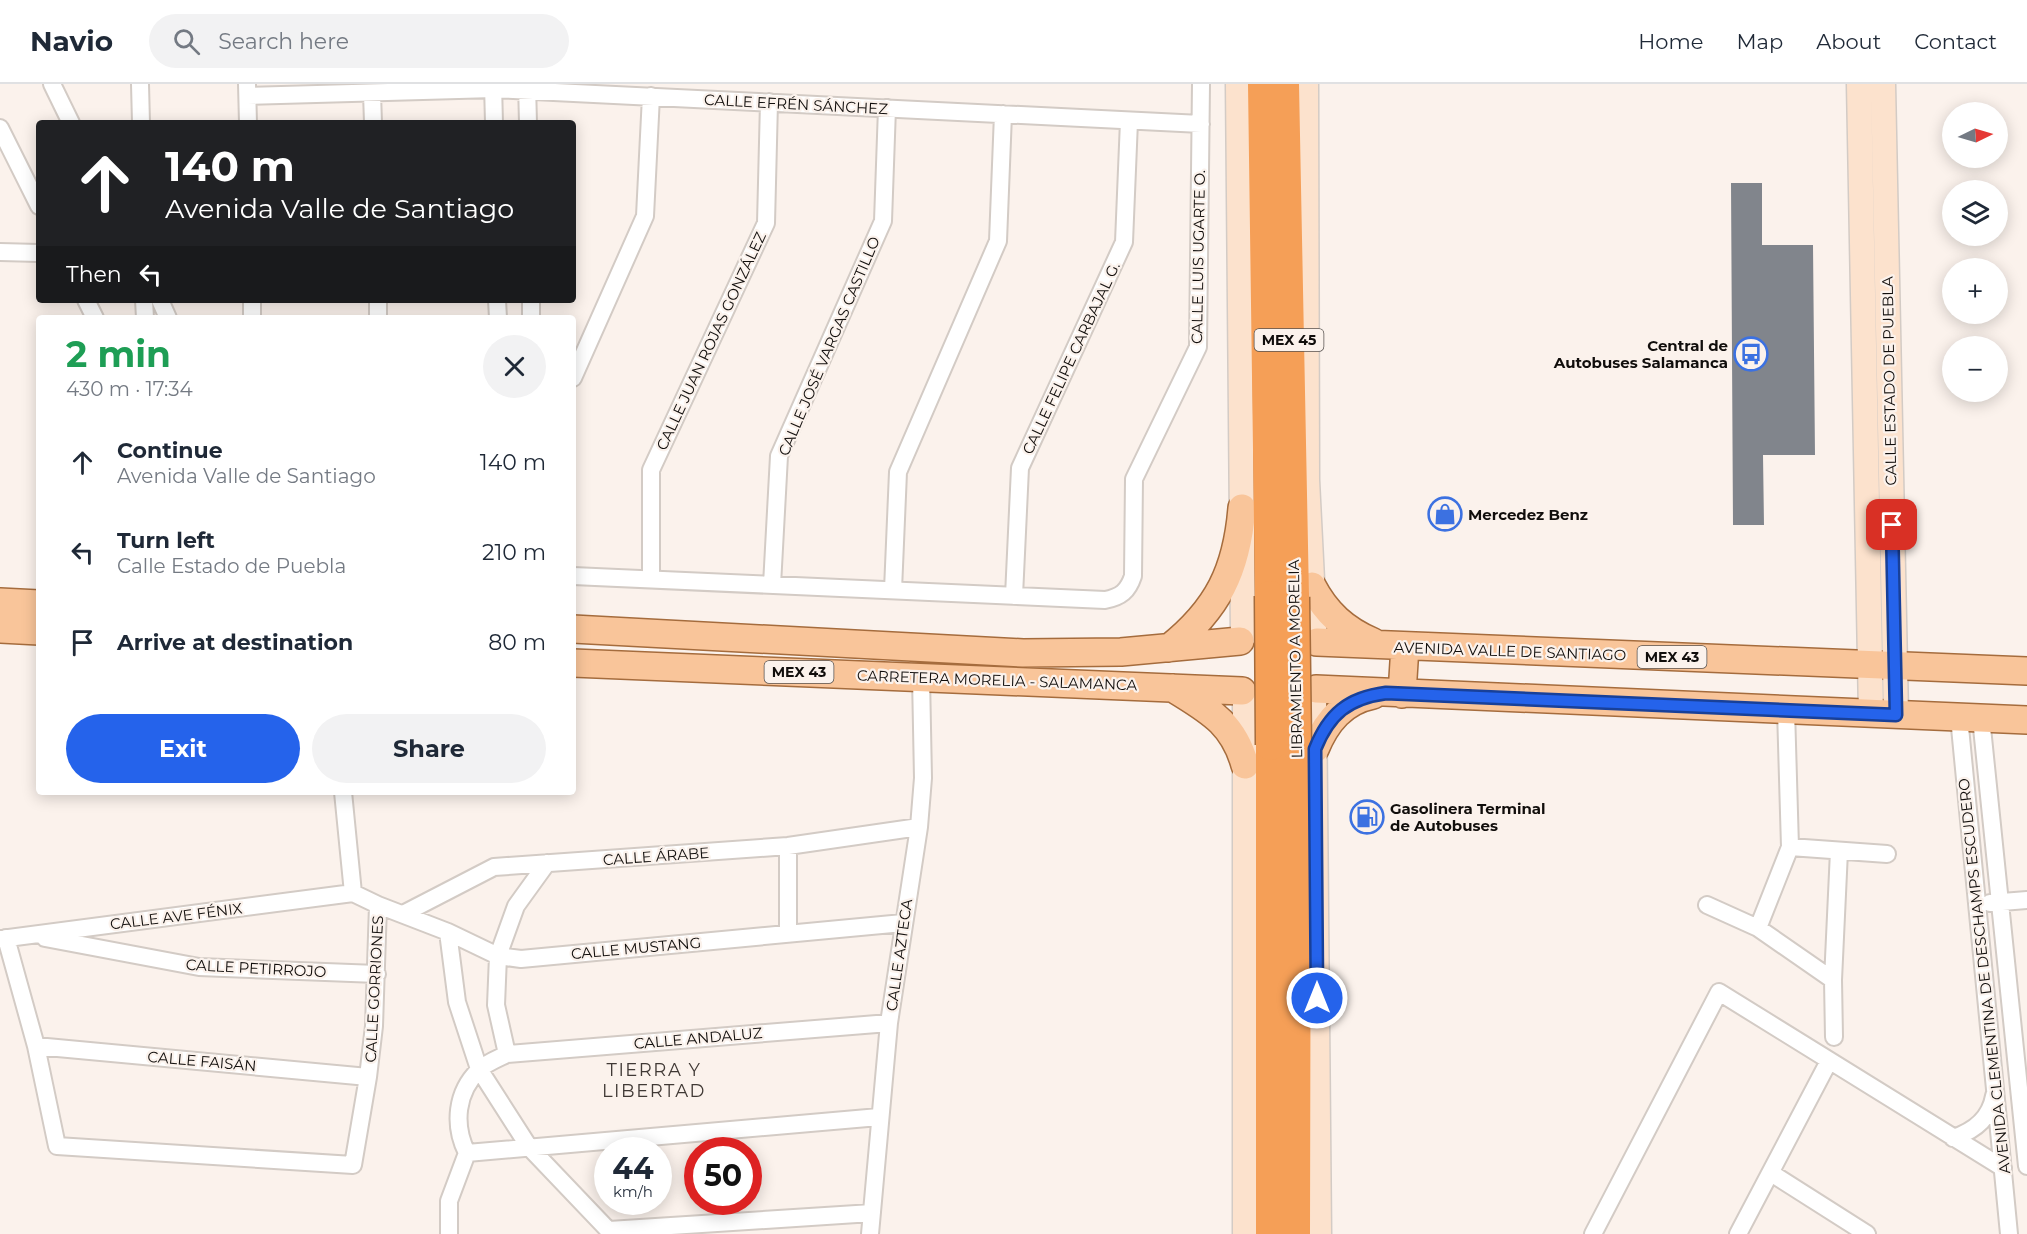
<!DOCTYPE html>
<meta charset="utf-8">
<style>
:root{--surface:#fff;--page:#f2f2f3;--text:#1f2937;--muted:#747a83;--line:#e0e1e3;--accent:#2563eb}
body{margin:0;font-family:Montserrat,sans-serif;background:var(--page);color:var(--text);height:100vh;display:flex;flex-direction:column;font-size:22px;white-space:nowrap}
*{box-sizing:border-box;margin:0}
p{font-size:20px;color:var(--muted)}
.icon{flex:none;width:33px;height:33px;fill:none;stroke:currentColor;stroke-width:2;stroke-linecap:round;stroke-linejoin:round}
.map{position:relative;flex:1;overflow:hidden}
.side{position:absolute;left:36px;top:231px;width:540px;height:480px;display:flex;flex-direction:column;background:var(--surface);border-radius:6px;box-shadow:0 3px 15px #0003}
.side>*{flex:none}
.top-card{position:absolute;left:36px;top:36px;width:540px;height:183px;border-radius:6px;box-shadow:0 3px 15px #0003;background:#202124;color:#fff;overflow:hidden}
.needle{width:39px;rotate:85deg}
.fabs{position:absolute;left:1942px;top:18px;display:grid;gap:12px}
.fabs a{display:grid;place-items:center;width:66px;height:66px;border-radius:50%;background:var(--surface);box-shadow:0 3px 15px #0003;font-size:30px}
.speed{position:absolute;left:594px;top:1053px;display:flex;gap:12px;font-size:30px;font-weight:700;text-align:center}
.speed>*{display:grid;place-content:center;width:78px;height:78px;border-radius:50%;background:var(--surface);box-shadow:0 3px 15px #0003;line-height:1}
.speed small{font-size:15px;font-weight:400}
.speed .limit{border:9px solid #d22;background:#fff;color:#111}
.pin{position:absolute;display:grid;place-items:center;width:51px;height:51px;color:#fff;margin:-26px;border-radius:12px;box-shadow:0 3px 9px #0006}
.me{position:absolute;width:66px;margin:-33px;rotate:0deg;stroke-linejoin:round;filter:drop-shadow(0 0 4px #0008)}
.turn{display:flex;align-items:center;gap:21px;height:126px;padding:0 30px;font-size:27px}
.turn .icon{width:78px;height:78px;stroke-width:2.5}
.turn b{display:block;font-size:42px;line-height:51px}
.then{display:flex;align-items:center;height:57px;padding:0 30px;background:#0003;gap:12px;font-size:22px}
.round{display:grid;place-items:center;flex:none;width:63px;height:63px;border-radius:32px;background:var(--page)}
.overview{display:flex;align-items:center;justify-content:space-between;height:102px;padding:0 30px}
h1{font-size:36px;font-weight:700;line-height:45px;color:#1e9e55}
.action{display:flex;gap:12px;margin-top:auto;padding:12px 30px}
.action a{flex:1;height:69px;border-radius:36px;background:var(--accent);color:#fff;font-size:24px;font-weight:700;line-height:69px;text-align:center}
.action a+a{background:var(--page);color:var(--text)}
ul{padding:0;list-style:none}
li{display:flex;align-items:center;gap:18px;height:90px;padding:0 30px}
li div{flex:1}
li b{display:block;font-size:22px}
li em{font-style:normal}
header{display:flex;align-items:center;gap:36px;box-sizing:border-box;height:84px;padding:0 30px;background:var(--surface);border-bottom:2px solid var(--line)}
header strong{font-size:28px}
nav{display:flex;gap:33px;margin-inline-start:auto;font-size:21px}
.search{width:420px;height:54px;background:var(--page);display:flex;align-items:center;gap:15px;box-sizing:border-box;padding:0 21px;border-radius:33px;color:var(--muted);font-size:22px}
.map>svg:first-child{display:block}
.building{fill:#81858c}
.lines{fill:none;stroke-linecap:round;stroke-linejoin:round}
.street-casing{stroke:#d3cbc5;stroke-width:20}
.secondary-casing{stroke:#d3cbc5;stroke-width:27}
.primary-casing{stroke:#a56c3d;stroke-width:30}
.highway-casing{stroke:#a56c3d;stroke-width:33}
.street{stroke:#fff;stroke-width:16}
.secondary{stroke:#fce2cd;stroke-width:24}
.primary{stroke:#f9c59a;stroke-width:27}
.highway{stroke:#f59f57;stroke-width:30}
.highway-bridge-casing{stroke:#a56c3d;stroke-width:33;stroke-linecap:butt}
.highway-bridge{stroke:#f59f57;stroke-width:30}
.route-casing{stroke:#184099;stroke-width:15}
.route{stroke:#2563eb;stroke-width:10}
.labels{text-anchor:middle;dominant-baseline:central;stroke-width:4.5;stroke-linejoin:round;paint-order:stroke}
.shield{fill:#fbf2ec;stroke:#57524f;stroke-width:1.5}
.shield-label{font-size:14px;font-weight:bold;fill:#110e0c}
.street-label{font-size:15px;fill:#110e0c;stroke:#fbf2ec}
.poi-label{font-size:15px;font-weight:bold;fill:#110e0c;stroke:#fbf2ec;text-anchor:start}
.quarter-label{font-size:18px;letter-spacing:1.5px;fill:#403935;stroke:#fbf2ec}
</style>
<header>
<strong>Navio</strong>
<div class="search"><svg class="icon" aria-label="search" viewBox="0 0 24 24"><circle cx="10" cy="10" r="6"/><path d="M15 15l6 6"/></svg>Search here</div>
<nav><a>Home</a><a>Map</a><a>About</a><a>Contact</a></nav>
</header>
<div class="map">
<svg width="2027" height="1150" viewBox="0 0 2027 1150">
<rect width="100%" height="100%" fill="#fbf2ec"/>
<path class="building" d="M 1731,99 L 1762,99 L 1762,161 L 1813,161 L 1815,371 L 1763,371 L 1764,441 L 1733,441 Z"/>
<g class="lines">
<defs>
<path id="street" d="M 52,0 L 71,39
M 140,0 L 141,39
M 247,0 L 248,39
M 493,0 L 494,39
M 527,0 L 528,39
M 372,9 L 373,39
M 248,12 L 494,5 L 1201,40
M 0,44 L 39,122
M 0,168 L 39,169
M 86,216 L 95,234
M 144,216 L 145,234
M 160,216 L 168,234
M 252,216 L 252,234
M 378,216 L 378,234
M 497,216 L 498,234
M 531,216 L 531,234
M 573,294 L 645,132 L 651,12
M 573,492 L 1105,516 C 1121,513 1128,507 1133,492 L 1134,395 L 1198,263 L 1201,0
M 651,495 L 651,386 L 766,139 L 769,18
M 772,501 L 779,372 L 883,137 L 887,24
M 893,506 L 898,388 L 998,157 L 1003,30
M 1014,512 L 1020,384 L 1124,158 L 1129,37
M 1959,633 L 2009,1150
M 1981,634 L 2027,1082
M 1790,763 L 1887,770
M 1990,819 L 2027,816
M 378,821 L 448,848 L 498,872 L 521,875 L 903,839
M 1707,821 L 1758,844 L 1833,896
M 403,830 L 494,783 L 788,762 L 919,743
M 1758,844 L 1790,763 L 1786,626
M 448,848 L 457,918 L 479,985 L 529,1063 L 612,1150
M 788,850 L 788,762
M 6,854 L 36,962 L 57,1062 L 353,1081 L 368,993 L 374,942 L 378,821 L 353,809 L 343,708
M 45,854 L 199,883 L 377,890
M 0,855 L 353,809
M 1834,953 L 1833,896 L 1839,767
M 36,962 L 368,993
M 507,970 L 496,921 L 498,872 L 516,822 L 547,779
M 1953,1054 C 1974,1047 1990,1035 1994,1012
M 467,1069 L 879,1033
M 1771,1089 L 1867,1150
M 609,1146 L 872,1129
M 449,1150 L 449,1117 L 467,1069 C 453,1041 456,1008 479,986 C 486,979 499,974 507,970 L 889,939
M 870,1150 L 889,939 L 919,743 L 923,694 L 921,593
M 1593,1150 L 1719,908 L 2003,1084
M 1738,1150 L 1829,977"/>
<path id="secondary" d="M 1238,0 L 1243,553
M 1306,0 L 1307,396 L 1315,555
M 1859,0 L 1871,630
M 1883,0 L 1896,631
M 1314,607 L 1319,1150
M 1245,610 L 1245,1150"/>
<path id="primary" d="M 1312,502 C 1326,529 1345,546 1373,558
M 0,518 L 39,520
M 0,545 L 39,547
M 573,545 L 1023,569 L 1121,568 L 1240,557
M 1317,558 L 2027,587
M 1169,564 C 1218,525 1237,486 1242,424
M 573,579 L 1242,607
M 1173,604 C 1208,626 1233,638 1245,681
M 1316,605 L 2027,636
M 1402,610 L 1405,562
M 1315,665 C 1326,638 1343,617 1373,611"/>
<path id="highway" d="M 1263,0 L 1270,512
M 1284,0 L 1294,513
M 1271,1150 L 1271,661
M 1295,1150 L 1296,662"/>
</defs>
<use href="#street" class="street-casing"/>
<use href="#secondary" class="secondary-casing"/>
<use href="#primary" class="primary-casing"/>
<use href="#highway" class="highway-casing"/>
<use href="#street" class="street"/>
<use href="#secondary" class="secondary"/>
<use href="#primary" class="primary"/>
<use href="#highway" class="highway"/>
<defs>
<path id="highway-bridge" d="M 1270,512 L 1271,661
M 1294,513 L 1296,662"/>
</defs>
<use href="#highway-bridge" class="highway-bridge-casing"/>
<use href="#highway-bridge" class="highway-bridge"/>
</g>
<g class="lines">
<defs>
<path id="route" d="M 1317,914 L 1315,665 C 1329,630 1348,614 1386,609 L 1896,631 L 1892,441"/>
</defs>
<use href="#route" class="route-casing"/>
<use href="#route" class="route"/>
</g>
<defs>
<symbol id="bus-ring" viewBox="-11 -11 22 22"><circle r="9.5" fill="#fbf2ec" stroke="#3c71e1" stroke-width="1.5"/><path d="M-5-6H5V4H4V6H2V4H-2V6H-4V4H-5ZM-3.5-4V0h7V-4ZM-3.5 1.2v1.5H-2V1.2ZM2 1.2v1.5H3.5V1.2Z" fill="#3c71e1"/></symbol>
<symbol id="shop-ring" viewBox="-11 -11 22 22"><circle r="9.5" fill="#fbf2ec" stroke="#3c71e1" stroke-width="1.5"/><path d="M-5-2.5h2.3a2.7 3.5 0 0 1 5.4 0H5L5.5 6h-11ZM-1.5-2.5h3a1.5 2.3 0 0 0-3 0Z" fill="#3c71e1"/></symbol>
<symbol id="fuel-ring" viewBox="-11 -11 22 22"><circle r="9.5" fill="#fbf2ec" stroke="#3c71e1" stroke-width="1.5"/><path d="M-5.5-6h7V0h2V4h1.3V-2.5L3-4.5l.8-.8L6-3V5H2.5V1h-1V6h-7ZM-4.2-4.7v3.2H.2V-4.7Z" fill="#3c71e1"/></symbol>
</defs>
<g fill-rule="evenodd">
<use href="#bus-ring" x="1732" y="251" width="38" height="38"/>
<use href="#shop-ring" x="1426" y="411" width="38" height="38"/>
<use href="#fuel-ring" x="1348" y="714" width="38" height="38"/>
</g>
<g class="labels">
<g class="shield">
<rect x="1254.5" y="245" width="69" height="22" rx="4.5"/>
<rect x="1637.5" y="562" width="69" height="22" rx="4.5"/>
<rect x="764.5" y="577" width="69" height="22" rx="4.5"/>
</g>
<g class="shield-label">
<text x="1289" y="256">MEX 45</text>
<text x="1672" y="573">MEX 43</text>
<text x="799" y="588">MEX 43</text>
</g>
<g class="street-label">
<text transform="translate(796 20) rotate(3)">CALLE EFRÉN SÁNCHEZ</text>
<text transform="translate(1198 173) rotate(-89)">CALLE LUIS UGARTE O.</text>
<text transform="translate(711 257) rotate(-65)">CALLE JUAN ROJAS GONZÁLEZ</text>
<text transform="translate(829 262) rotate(-67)">CALLE JOSÉ VARGAS CASTILLO</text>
<text transform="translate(1071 274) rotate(-65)">CALLE FELIPE CARBAJAL G.</text>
<text transform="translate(1889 297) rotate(-91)">CALLE ESTADO DE PUEBLA</text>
<text transform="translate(1510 567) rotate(2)">AVENIDA VALLE DE SANTIAGO</text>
<text transform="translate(1295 575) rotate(-91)">LIBRAMIENTO A MORELIA</text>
<text transform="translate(997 596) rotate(2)">CARRETERA MORELIA - SALAMANCA</text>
<text transform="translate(656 772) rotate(-4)">CALLE ÁRABE</text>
<text transform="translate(176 832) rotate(-7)">CALLE AVE FÉNIX</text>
<text transform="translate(636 864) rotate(-5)">CALLE MUSTANG</text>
<text transform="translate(899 871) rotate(-82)">CALLE AZTECA</text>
<text transform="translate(256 884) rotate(3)">CALLE PETIRROJO</text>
<text transform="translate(1984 892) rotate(-96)">AVENIDA CLEMENTINA DE DESCHAMPS ESCUDERO</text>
<text transform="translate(374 905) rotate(-87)">CALLE GORRIONES</text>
<text transform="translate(698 954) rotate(-5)">CALLE ANDALUZ</text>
<text transform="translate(202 977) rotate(5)">CALLE FAISÁN</text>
</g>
<g class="poi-label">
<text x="1728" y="261" text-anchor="end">Central de<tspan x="1728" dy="17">Autobuses Salamanca</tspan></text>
<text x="1468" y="430">Mercedez Benz</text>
<text x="1390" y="724">Gasolinera Terminal<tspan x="1390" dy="17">de Autobuses</tspan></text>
</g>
<g class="quarter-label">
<text x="654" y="986">TIERRA Y<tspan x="654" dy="21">LIBERTAD</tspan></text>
</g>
</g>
</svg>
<div class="fabs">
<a><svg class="needle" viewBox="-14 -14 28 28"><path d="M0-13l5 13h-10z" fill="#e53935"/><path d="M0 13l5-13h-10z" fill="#747a83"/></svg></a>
<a><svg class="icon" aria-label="layers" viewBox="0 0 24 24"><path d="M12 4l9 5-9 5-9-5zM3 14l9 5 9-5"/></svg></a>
<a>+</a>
<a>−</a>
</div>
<div class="speed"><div>44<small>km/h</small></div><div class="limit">50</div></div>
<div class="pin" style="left:1892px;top:441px;background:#d93025"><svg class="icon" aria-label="arrive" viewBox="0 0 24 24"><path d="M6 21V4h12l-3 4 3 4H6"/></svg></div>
<svg class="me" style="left:1317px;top:914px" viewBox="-20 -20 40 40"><circle r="17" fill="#2563eb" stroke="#fff" stroke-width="3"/><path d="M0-11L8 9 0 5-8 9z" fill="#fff"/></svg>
<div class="top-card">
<div class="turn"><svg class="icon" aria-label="ahead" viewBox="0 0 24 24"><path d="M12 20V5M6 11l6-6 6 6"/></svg><div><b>140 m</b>Avenida Valle de Santiago</div></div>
<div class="then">Then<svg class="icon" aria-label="left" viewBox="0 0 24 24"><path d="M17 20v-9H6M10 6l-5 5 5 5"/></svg></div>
</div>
<section class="side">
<div class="overview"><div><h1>2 min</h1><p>430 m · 17:34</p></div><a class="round"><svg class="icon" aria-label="close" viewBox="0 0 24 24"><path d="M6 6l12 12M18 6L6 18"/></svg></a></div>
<ul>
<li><svg class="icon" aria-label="ahead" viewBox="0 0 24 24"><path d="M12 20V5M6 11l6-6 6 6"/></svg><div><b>Continue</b><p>Avenida Valle de Santiago</p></div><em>140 m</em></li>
<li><svg class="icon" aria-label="left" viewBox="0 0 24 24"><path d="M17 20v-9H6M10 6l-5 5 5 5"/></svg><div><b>Turn left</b><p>Calle Estado de Puebla</p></div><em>210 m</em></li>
<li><svg class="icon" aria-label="arrive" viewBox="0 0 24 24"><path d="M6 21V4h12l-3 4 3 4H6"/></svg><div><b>Arrive at destination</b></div><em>80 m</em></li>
</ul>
<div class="action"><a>Exit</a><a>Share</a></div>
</section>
</div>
